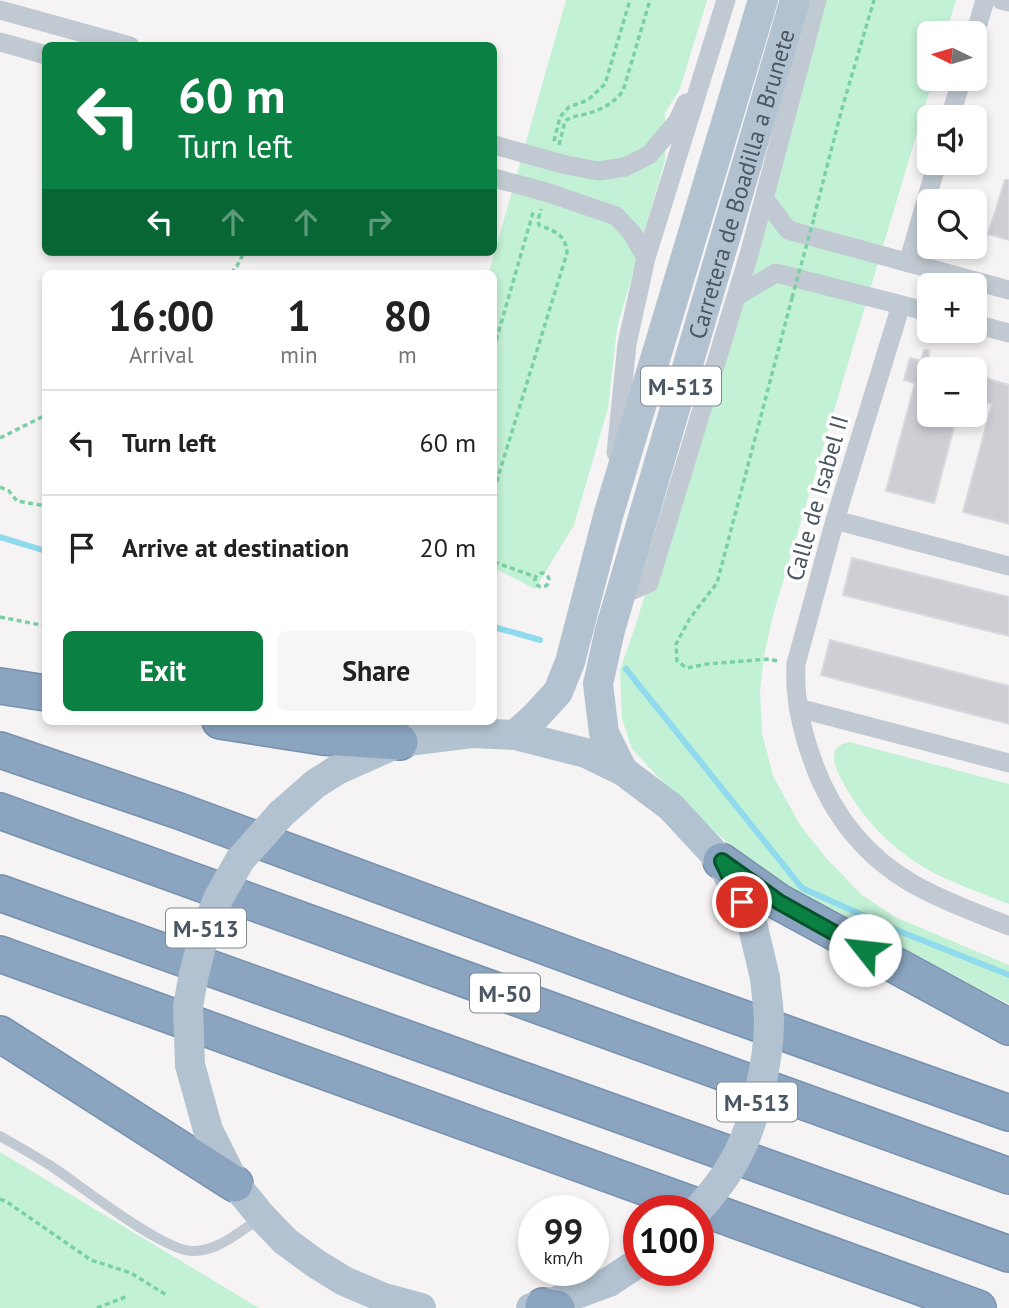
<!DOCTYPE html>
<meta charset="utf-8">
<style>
:root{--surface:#fff;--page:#f6f6f6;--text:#222;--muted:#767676;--line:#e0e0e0;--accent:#0b8043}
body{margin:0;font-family:"PT Sans",sans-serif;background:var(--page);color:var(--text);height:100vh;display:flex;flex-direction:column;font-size:26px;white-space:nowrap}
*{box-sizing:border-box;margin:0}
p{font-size:23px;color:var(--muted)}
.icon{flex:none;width:38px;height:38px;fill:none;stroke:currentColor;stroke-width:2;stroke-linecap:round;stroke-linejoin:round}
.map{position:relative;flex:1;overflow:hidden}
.drawer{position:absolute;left:42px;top:270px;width:455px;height:455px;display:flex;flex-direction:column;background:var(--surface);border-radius:10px;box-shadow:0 4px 10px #0003}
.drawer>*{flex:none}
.hud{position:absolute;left:42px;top:42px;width:455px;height:214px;border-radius:10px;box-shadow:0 4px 10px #0003;background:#0b8043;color:#fff;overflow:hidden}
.needle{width:46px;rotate:275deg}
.fabs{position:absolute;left:917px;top:21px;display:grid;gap:14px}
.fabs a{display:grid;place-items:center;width:70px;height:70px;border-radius:10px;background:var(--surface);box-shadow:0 4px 10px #0003;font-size:35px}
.speed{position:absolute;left:518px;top:1195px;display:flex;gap:14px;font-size:35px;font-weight:700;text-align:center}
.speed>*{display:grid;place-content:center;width:91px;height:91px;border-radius:50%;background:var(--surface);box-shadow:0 4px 10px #0003;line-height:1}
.speed small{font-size:18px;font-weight:400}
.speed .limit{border:10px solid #d22;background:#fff;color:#111}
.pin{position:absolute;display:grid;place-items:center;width:60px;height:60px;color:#fff;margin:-30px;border:4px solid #fff;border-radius:50%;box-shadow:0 2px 7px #0007}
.me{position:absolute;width:77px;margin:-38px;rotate:299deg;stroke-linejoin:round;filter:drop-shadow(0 0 5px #0008)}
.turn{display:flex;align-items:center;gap:24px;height:147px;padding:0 21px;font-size:32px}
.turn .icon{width:91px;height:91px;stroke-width:2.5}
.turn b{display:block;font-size:49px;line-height:60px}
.lanes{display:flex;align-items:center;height:66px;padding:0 21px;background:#0003;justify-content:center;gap:35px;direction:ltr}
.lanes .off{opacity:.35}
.eta{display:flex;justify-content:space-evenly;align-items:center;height:119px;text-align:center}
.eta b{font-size:42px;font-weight:600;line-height:49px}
.cta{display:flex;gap:14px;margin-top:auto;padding:14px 21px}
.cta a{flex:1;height:80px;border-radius:10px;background:var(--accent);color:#fff;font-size:28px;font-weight:600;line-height:80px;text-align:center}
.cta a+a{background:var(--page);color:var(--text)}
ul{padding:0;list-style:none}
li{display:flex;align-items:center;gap:21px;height:105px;padding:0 21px;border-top:2px solid var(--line)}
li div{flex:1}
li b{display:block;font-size:26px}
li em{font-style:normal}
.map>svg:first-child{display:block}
.green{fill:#c3f1d5}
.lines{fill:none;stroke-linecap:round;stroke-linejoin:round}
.stream{stroke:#90daee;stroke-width:6}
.building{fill:#cdcfd5;stroke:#d7d9de;stroke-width:2}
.highway-casing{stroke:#7690ad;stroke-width:38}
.path{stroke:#7ad0a6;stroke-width:3.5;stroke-dasharray:5 3.5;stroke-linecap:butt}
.lane{stroke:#c1cad2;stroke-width:10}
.street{stroke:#c1cad2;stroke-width:19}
.primary{stroke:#b3c2d1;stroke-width:30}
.highway{stroke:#8ba5c1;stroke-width:35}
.path-bridge{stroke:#7ad0a6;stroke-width:3.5;stroke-dasharray:5 3.5;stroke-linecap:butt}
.primary-bridge{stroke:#b3c2d1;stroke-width:30}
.route-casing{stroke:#07532c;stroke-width:18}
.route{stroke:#0b8043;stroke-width:12}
.labels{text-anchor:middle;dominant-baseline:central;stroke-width:7;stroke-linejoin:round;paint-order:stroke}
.shield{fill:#fff;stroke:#808990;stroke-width:2}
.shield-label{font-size:23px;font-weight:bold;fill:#4a5661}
.street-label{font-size:24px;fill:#4a5661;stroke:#fff}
</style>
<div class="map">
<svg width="1009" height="1308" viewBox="0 0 1009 1308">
<rect width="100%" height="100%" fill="#f5f3f3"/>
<path class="green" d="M 566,0 L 707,0 L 680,89 L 665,113 L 665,160 L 617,328 L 608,408 L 574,525 L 535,589 L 494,568 L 494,273 L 489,273 Z
M 823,0 L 956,0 L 946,33 L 929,33 L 929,79 L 933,79 L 773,615 L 764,656 L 760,690 L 762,733 L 773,776 L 800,825 L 827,859 L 862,895 L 895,917 L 1009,965 L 1009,1004 L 985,992 L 797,891 L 757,865 L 754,865 L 687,808 L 632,749 L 622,719 L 620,670 L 636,624 L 737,296 Z
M 849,742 L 1009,784 L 1009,904 C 981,893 952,883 925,868 C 887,846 855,810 837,770 C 831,756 833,745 849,742 Z
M 0,1152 L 259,1308 L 0,1308 Z"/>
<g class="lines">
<path class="stream" d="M 0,537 L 46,551
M 494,627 L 540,640
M 626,669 L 802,888 L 894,929 L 1009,975"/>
</g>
<path class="building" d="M 1005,180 L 1009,180 L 1009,240 L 988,234 Z
M 924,350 L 929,350 L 929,415 L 957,415 L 934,503 L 886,491 L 915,383 L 904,380 L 910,358 L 921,361 Z
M 975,375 L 1009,385 L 1009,524 L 963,512 L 992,404 L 975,399 Z
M 852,558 L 1009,597 L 1009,636 L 843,595 Z
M 830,640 L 1009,686 L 1009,724 L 821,675 Z"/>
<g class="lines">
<defs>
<path id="highway" d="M 0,686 L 46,693
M 220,721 L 323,737 L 400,742
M 0,750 L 179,811 L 644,983 L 1009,1113
M 0,811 L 1009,1176
M 721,861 L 779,902 L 1009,1027
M 0,893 L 1009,1254
M 0,954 L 978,1308
M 0,1034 L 235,1184
M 543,1306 L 557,1308"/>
</defs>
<use href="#highway" class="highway-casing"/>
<path class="path" d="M 554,141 L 560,117 L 569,107 L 588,100 L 605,84 L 630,0
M 559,145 L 565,121 C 571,117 575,116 582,115 C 599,111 612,105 623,91 L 650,0
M 814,217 L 841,112 L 874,0
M 231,273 L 237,266 L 244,252
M 494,348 L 534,209
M 0,438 L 46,415
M 0,487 L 9,491 L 17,501 L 46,506
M 494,490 L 567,253 C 566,234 554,231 539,225 L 538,220 L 541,209
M 494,562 L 536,577
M535 580a7 7 0 1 1 14 0a7 7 0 1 1-14 0Z
M 0,617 L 46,626
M 777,661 L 769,659 L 707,664 L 687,668 L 677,661 L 676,644 L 690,618 L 717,583 L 792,298
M 0,1199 L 7,1202 L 91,1260 L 131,1273 L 168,1296
M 97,1308 L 128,1296"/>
<path class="lane" d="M 0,1136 C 17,1146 34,1155 51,1166 C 80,1185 161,1250 192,1251 C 217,1252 239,1232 259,1219"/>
<path class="street" d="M 1001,0 L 1009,2
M 0,10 L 130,46
M 975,34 L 985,0
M 0,42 L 46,55
M 950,117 L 962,79
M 494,145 L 566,165 L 598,171 L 625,167 L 649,155 L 677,122 L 686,103
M 494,178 L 546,192 L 616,216 L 632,233 L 646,258
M 764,198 L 788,230 L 1009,290
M 908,263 L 937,163
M 737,296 L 776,273 L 929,312
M 901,305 L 835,520 L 796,664 C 794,697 801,728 812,759 C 831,813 865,857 915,885 C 945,902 977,913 1009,926
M 975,324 L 1009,333
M 616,453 L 627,344 L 646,258 L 726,0
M 835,520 L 1009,566
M 619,596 L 649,583 L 750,251 L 817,0
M 798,708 L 1009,763"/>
<g class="primary">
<path d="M 515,735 L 535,717 L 558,692 L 570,662 L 608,516 L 763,0"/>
<path id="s1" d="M 623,771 L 604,733 L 598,684 L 610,630 L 795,0"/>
<path d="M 281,814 L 315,784 L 337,770 L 400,742 L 472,733 L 515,735 L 586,753 L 623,771 L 671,807 L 721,861 L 752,923 L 765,978"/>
<path d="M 190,1065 L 208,1130 L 235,1184 L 262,1217 L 285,1241 L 315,1263 L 344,1281 L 384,1298 L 421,1308"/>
<path d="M 531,1308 L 543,1306 L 609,1282 L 639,1262"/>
</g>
<use href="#highway" class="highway"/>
<path class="path-bridge" d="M 792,298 L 814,218"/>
<path class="primary-bridge" d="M 190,1065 L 188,1006 L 194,974 L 205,931 L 219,897 L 240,860 L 281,814
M 697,1211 C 710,1196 723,1181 733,1163 C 754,1128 769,1062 769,1021 C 769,1007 766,992 765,978"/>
</g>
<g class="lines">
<defs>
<path id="route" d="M 742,902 L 722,861 L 779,902 L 865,950"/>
</defs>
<use href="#route" class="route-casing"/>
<use href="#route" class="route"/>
</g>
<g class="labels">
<g class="shield">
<rect x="641" y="366.5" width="80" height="39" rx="5"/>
<rect x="166" y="908.5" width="80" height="39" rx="5"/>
<rect x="470" y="973.5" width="70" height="39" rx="5"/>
<rect x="717" y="1082.5" width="80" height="39" rx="5"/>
</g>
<g class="shield-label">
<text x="681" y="386">M-513</text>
<text x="206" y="928">M-513</text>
<text x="505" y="993">M-50</text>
<text x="757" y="1102">M-513</text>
</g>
<g class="street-label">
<text stroke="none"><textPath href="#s1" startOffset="612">Carretera de Boadilla a Brunete</textPath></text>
<text transform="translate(817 498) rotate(-74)">Calle de Isabel II</text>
</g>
</g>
</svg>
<div class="fabs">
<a><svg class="needle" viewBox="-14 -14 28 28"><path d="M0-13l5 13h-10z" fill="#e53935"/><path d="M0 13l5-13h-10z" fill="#767676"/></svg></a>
<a><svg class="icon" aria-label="sound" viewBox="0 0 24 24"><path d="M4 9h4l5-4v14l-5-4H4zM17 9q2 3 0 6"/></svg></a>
<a><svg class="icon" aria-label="search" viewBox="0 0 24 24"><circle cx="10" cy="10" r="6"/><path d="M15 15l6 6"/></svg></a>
<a>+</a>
<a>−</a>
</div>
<div class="speed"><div>99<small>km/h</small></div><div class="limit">100</div></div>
<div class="pin" style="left:742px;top:902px;background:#d93025"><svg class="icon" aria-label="arrive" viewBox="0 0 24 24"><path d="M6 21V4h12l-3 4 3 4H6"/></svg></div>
<svg class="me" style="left:865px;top:950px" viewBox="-20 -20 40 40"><circle r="19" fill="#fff"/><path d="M0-13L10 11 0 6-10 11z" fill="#0b8043"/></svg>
<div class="hud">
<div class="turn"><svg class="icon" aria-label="left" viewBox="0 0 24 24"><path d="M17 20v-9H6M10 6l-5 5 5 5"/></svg><div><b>60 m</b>Turn left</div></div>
<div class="lanes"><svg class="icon" aria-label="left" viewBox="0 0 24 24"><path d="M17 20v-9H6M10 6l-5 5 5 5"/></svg><svg class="icon off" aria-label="ahead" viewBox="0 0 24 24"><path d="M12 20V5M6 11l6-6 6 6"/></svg><svg class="icon off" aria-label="ahead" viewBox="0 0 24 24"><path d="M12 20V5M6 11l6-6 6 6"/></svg><svg class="icon off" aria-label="right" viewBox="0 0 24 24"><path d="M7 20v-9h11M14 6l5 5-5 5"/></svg></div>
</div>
<section class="drawer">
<div class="eta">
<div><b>16:00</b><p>Arrival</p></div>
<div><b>1</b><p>min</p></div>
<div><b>80</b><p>m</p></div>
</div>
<ul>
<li><svg class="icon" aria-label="left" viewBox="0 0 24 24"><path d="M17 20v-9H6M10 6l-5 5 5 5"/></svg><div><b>Turn left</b></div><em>60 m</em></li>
<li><svg class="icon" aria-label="arrive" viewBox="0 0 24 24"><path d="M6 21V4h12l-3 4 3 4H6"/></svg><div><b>Arrive at destination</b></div><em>20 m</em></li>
</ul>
<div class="cta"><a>Exit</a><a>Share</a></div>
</section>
</div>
